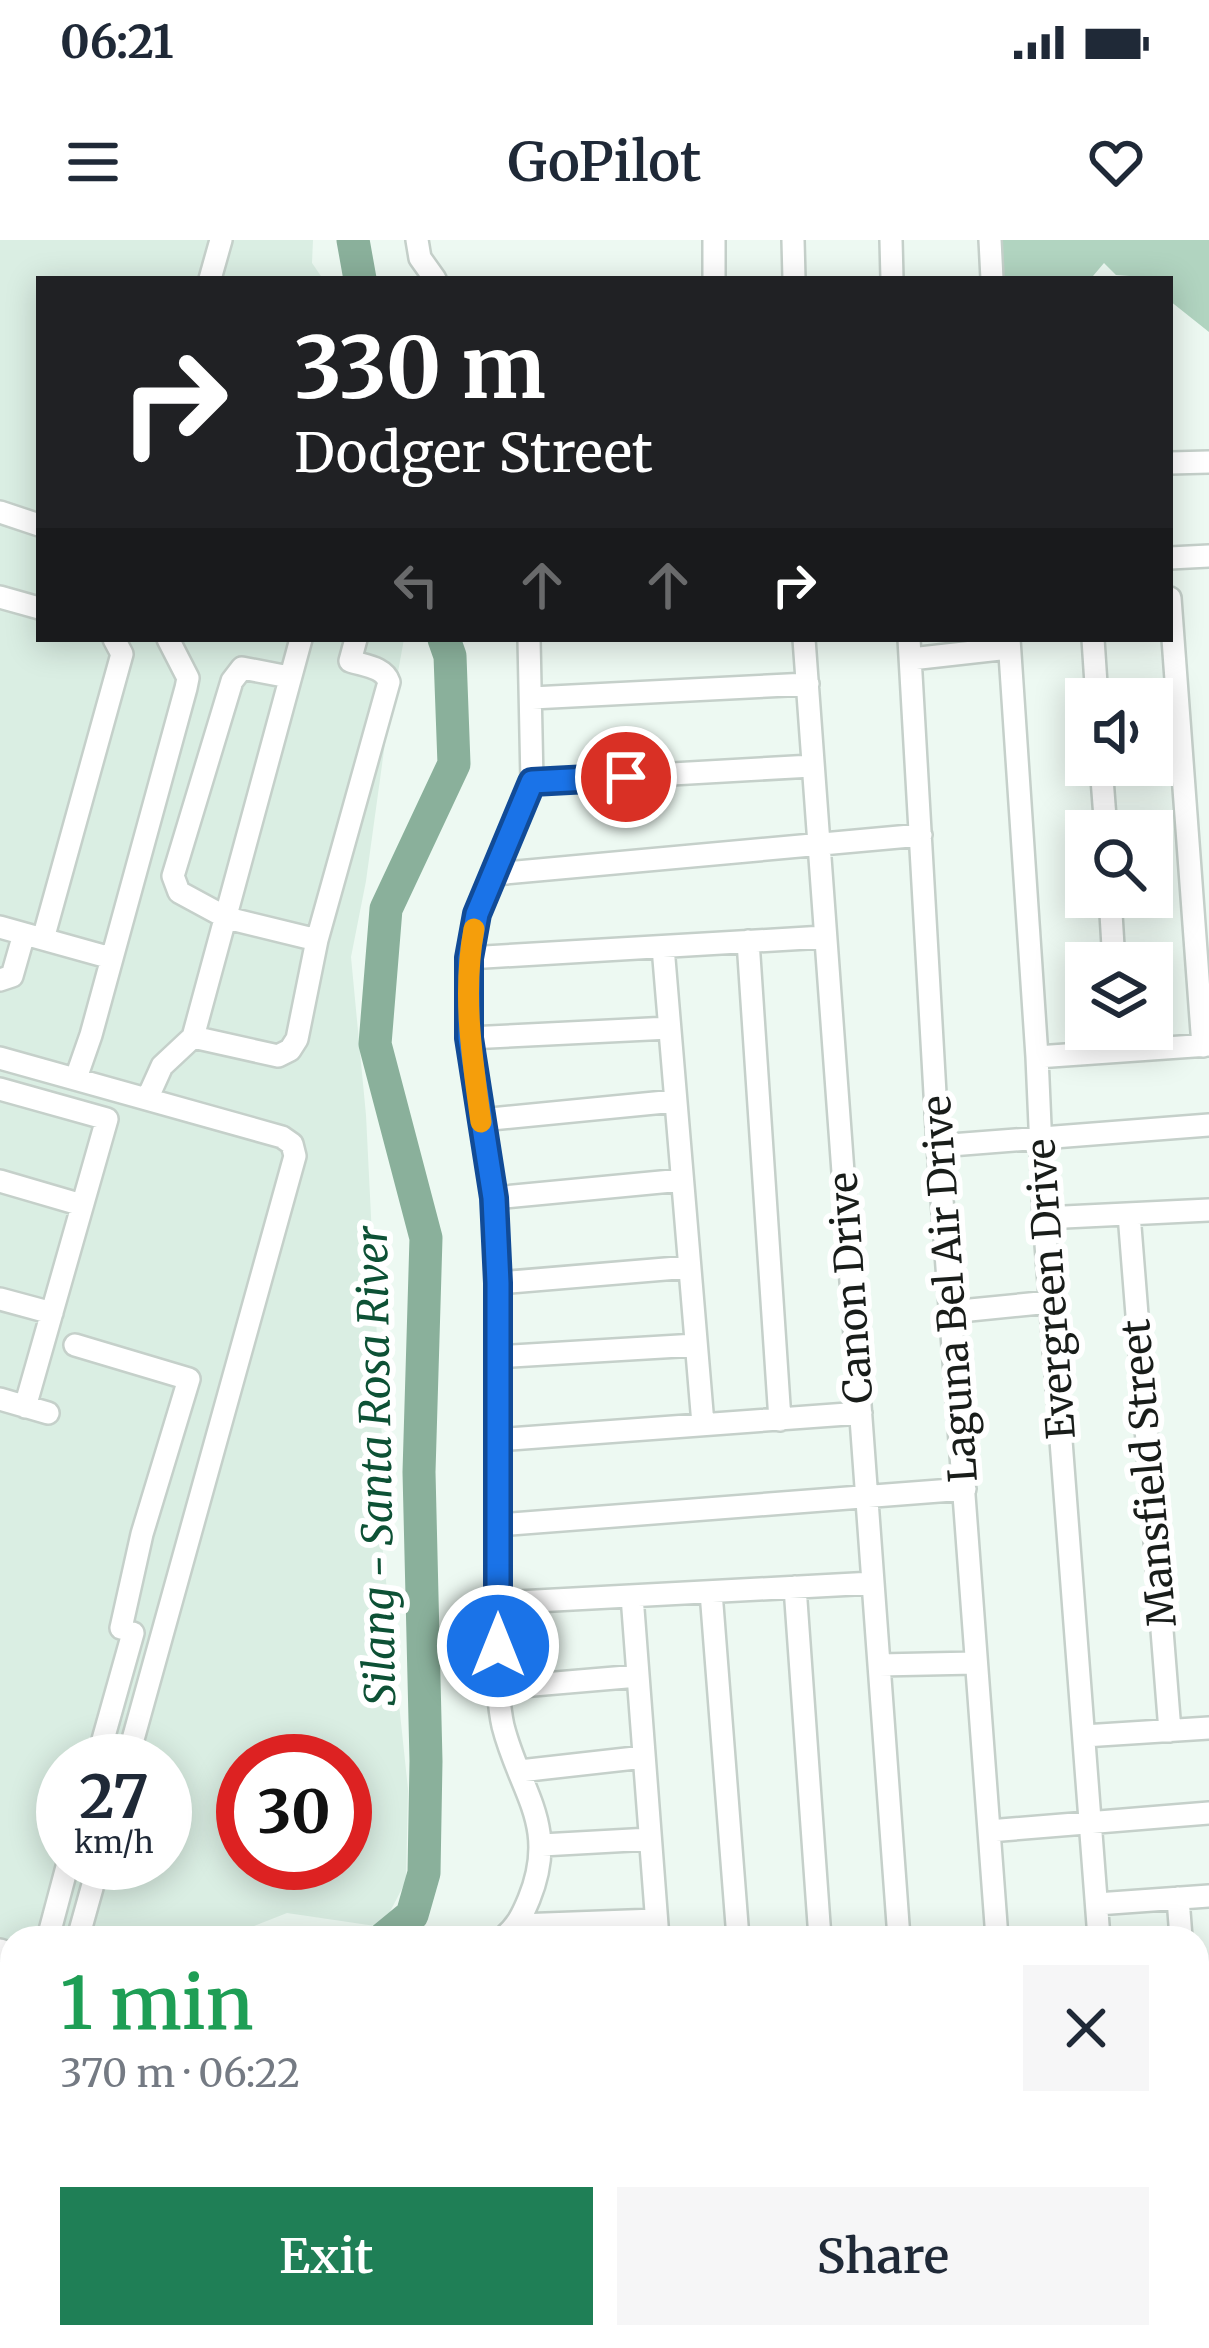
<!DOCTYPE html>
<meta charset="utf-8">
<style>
:root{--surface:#fff;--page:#f6f6f7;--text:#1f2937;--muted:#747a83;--accent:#1f7f56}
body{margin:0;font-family:Merriweather,serif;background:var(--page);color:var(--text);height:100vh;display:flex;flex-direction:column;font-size:45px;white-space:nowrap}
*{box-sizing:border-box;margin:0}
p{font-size:39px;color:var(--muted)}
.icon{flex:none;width:66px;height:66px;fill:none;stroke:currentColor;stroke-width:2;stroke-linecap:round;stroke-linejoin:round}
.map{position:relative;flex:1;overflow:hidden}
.details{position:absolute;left:0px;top:1686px;width:1209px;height:423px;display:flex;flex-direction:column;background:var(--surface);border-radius:36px 36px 0 0;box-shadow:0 6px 30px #0003}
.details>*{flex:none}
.hud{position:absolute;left:36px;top:36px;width:1137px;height:366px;border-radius:0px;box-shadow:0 6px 30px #0003;background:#202124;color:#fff;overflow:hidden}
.fabs{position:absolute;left:1065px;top:438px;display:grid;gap:24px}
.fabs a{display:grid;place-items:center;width:108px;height:108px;border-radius:0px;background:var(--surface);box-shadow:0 6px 30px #0003;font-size:60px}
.speed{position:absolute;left:36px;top:1494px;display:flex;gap:24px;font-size:60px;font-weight:700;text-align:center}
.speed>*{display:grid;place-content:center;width:156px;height:156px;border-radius:50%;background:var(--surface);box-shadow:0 6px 30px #0003;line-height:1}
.speed small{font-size:30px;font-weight:400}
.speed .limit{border:18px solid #d22;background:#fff;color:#111}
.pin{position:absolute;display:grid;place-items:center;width:102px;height:102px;color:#fff;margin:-51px;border:6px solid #fff;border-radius:50%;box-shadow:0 3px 12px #0007}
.me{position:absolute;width:132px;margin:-66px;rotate:0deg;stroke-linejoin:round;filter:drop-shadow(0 0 9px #0008)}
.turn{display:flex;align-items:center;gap:42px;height:252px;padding:0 60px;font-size:54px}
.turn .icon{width:156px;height:156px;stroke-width:2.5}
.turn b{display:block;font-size:84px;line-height:102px}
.lanes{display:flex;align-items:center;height:114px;padding:0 60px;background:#0003;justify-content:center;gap:60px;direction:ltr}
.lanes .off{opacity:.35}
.round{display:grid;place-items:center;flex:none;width:126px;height:126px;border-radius:0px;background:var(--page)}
.overview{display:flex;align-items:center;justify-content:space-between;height:204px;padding:0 60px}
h1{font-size:72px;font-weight:600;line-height:90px;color:#1e9e55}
.cta{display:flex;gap:24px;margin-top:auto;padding:24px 60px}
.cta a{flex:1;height:138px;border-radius:0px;background:var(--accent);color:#fff;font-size:48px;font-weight:600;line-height:138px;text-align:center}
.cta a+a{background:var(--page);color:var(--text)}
.status{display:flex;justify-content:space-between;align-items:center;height:84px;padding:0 60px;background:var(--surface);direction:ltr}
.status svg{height:33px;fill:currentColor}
header{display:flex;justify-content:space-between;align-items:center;height:156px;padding:0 60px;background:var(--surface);font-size:54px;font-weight:600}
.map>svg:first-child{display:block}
.built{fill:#daeee3;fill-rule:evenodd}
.green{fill:#b1d4c0}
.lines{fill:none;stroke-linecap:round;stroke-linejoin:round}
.river{stroke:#8ab09b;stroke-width:33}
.minor-casing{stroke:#c5d0ca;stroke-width:26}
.minor{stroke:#fff;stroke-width:21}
.route-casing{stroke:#114b97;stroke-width:30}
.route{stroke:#1a73e8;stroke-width:21}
.slow{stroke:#f59e0b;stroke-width:21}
.labels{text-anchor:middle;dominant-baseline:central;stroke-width:12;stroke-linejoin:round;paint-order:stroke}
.street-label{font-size:39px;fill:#191d1a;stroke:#fff}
.water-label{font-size:42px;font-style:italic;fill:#0d5135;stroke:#fff}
</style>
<div class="status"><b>06:21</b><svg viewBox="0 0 49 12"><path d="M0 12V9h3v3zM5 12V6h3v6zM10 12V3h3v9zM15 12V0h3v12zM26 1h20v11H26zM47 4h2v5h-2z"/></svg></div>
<header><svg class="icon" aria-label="menu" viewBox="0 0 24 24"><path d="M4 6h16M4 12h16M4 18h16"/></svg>GoPilot<svg class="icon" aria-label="heart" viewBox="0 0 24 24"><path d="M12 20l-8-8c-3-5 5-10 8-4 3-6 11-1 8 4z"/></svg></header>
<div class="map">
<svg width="1209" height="2108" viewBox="0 0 1209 2108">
<rect width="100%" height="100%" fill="#edf9f2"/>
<path class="built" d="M 0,0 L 313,0 L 312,23 L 323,39 L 39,39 L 39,399 L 404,399 L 385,503 L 366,641 L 351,717 L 366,875 L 382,1199 L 380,1284 L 408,1549 L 406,1641 L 382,1687 L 287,1673 L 241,1691 L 235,1698 L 12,1698 L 12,2092 L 0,2086 ZM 63,1521 L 165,1521 L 165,1623 L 63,1623 ZM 243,1521 L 345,1521 L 345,1623 L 243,1623 Z
M 21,2097 L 222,2097 L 224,2108 L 42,2108 Z"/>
<path class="green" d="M 997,0 L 1209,0 L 1209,92 L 1170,61 L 1170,39 L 1116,35 L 1104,23 L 1093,36 L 1073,39 L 998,39 Z"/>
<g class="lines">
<path class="river" d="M 353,0 L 360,39
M 384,1698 L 412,1675 L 424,1633 L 426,1521 L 419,1232 L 426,998 L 375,804 L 386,669 L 454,524 L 450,416 L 444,399
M 261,2097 L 263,2108"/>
<defs>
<path id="minor" d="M 417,0 L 420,18 L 435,39
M 793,0 L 794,39
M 891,0 L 892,39
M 990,0 L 992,39
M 210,39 L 221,0
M 714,39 L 714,0
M 1170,223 L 1209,222
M 0,272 L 39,285
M 1170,318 L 1209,316
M 0,357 L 39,368
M 1170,358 L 1203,806
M 804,399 L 899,1698
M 909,399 L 938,906 L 997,1698
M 1009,399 L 1037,817 L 1044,978 L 1099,1698
M 1093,399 L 1097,459
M 911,419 L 1009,408
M 289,437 L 242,428 L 232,441 L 173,636 L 179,652 L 227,678 L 317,700
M 532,458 L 808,444
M 1101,525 L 1106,591
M 532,542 L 812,526
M 495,634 L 921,595
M 1110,657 L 1114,723
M 0,687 L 111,718
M 43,699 L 122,414 L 114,399
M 748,701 L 780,1180
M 663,707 L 703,1184
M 468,718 L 824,697
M 0,740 L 12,736 L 24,694
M 193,797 L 278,816 L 290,810 L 297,799 L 317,700 L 389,442 C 384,427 365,426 350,421 L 356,399
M 469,798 L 669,788
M 1037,817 L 1209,805
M 0,818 L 282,897 L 292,904 L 295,916 L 127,1521
M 76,838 L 91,795 L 186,448 L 188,438 L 168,399
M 0,849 L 107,879 L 25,1167
M 148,857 L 162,826 L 193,797 L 301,399
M 481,880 L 675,861
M 938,906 L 1209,885
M 0,941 L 82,965
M 494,958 L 682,940
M 1129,974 L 1170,1491
M 1044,978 L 1209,970
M 498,1043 L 689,1027
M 0,1059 L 52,1073
M 950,1072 L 1050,1062
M 75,1105 L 189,1139 L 142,1294 L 121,1388
M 497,1117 L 696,1105
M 0,1159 L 48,1173
M 496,1200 L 861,1173
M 498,1285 L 965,1249
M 795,1347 L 820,1698
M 711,1352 L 738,1698
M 632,1356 L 658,1698
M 498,1363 L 873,1343
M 879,1425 L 975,1423
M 498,1448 L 638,1436
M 1084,1496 L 1209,1488
M 97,1521 L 133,1393
M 520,1531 L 644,1517
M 989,1591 L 1209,1573
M 542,1605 L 650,1599
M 1178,1658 L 1181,1698
M 1097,1664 L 1209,1656
M 518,1685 L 656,1680
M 48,1698 L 68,1623
M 78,1698 L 99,1623
M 503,1698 C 517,1686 522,1676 529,1659 C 559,1585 520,1553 503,1486 C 500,1473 499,1460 498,1448 L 498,1043 L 494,958 L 469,798 L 468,718 L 477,674 L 532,542 L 529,399
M 0,1710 L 12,1714
M 0,1744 L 12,1748
M 1197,1940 L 1204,2048 L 1204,2057 L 1197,2068
M 320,2097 L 320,2102 L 329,2108
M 603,2097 L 604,2108
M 684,2097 L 687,2108
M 767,2097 L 769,2108
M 850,2097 L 852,2108
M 932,2097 L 934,2108
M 1024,2097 L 1029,2108
M 380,2108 L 531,2097
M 1156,2108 L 1167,2097"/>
</defs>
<use href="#minor" class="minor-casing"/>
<use href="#minor" class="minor"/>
</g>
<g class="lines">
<defs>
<path id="route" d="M 498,1406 L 498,1043 L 494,958 L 469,798 L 469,718 L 477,674 L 532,542 L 626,537"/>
</defs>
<use href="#route" class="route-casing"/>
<use href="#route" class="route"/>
<path class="slow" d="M 474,689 C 462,754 472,818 481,882"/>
</g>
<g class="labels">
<g class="street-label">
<text transform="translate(851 1048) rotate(-94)">Canon Drive</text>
<text transform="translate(950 1049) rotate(-94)">Laguna Bel Air Drive</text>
<text transform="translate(1051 1049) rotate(-94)">Evergreen Drive</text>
<text transform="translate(1149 1233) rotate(-95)">Mansfield Street</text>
</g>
<g class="water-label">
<text transform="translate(376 1226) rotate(-91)">Silang - Santa Rosa River</text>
</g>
</g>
</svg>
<div class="fabs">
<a><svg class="icon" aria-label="sound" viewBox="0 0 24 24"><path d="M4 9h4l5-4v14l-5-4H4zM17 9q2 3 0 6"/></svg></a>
<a><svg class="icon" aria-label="search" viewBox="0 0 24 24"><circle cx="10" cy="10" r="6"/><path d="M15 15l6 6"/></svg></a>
<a><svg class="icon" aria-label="layers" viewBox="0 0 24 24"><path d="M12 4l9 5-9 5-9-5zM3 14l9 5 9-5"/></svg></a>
</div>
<div class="speed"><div>27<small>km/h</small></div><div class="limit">30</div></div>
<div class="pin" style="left:626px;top:537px;background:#d93025"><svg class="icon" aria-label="arrive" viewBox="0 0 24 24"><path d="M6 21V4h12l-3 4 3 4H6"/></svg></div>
<svg class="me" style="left:498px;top:1406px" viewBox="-20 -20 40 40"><circle r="17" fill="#1a73e8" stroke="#fff" stroke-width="3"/><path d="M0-11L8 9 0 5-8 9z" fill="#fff"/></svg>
<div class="hud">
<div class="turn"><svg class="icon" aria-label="right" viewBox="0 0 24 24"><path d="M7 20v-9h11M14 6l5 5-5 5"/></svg><div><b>330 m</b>Dodger Street</div></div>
<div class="lanes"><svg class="icon off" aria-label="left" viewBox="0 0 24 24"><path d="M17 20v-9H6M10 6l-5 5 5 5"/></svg><svg class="icon off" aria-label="ahead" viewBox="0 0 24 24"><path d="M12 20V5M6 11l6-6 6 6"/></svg><svg class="icon off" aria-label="ahead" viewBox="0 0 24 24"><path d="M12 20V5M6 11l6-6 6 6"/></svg><svg class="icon" aria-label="right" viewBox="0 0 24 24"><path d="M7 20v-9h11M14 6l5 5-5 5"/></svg></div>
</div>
<section class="details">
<div class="overview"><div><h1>1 min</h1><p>370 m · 06:22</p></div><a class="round"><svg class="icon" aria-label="close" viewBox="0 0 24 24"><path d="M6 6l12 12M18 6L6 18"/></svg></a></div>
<div class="cta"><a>Exit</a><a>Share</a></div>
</section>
</div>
